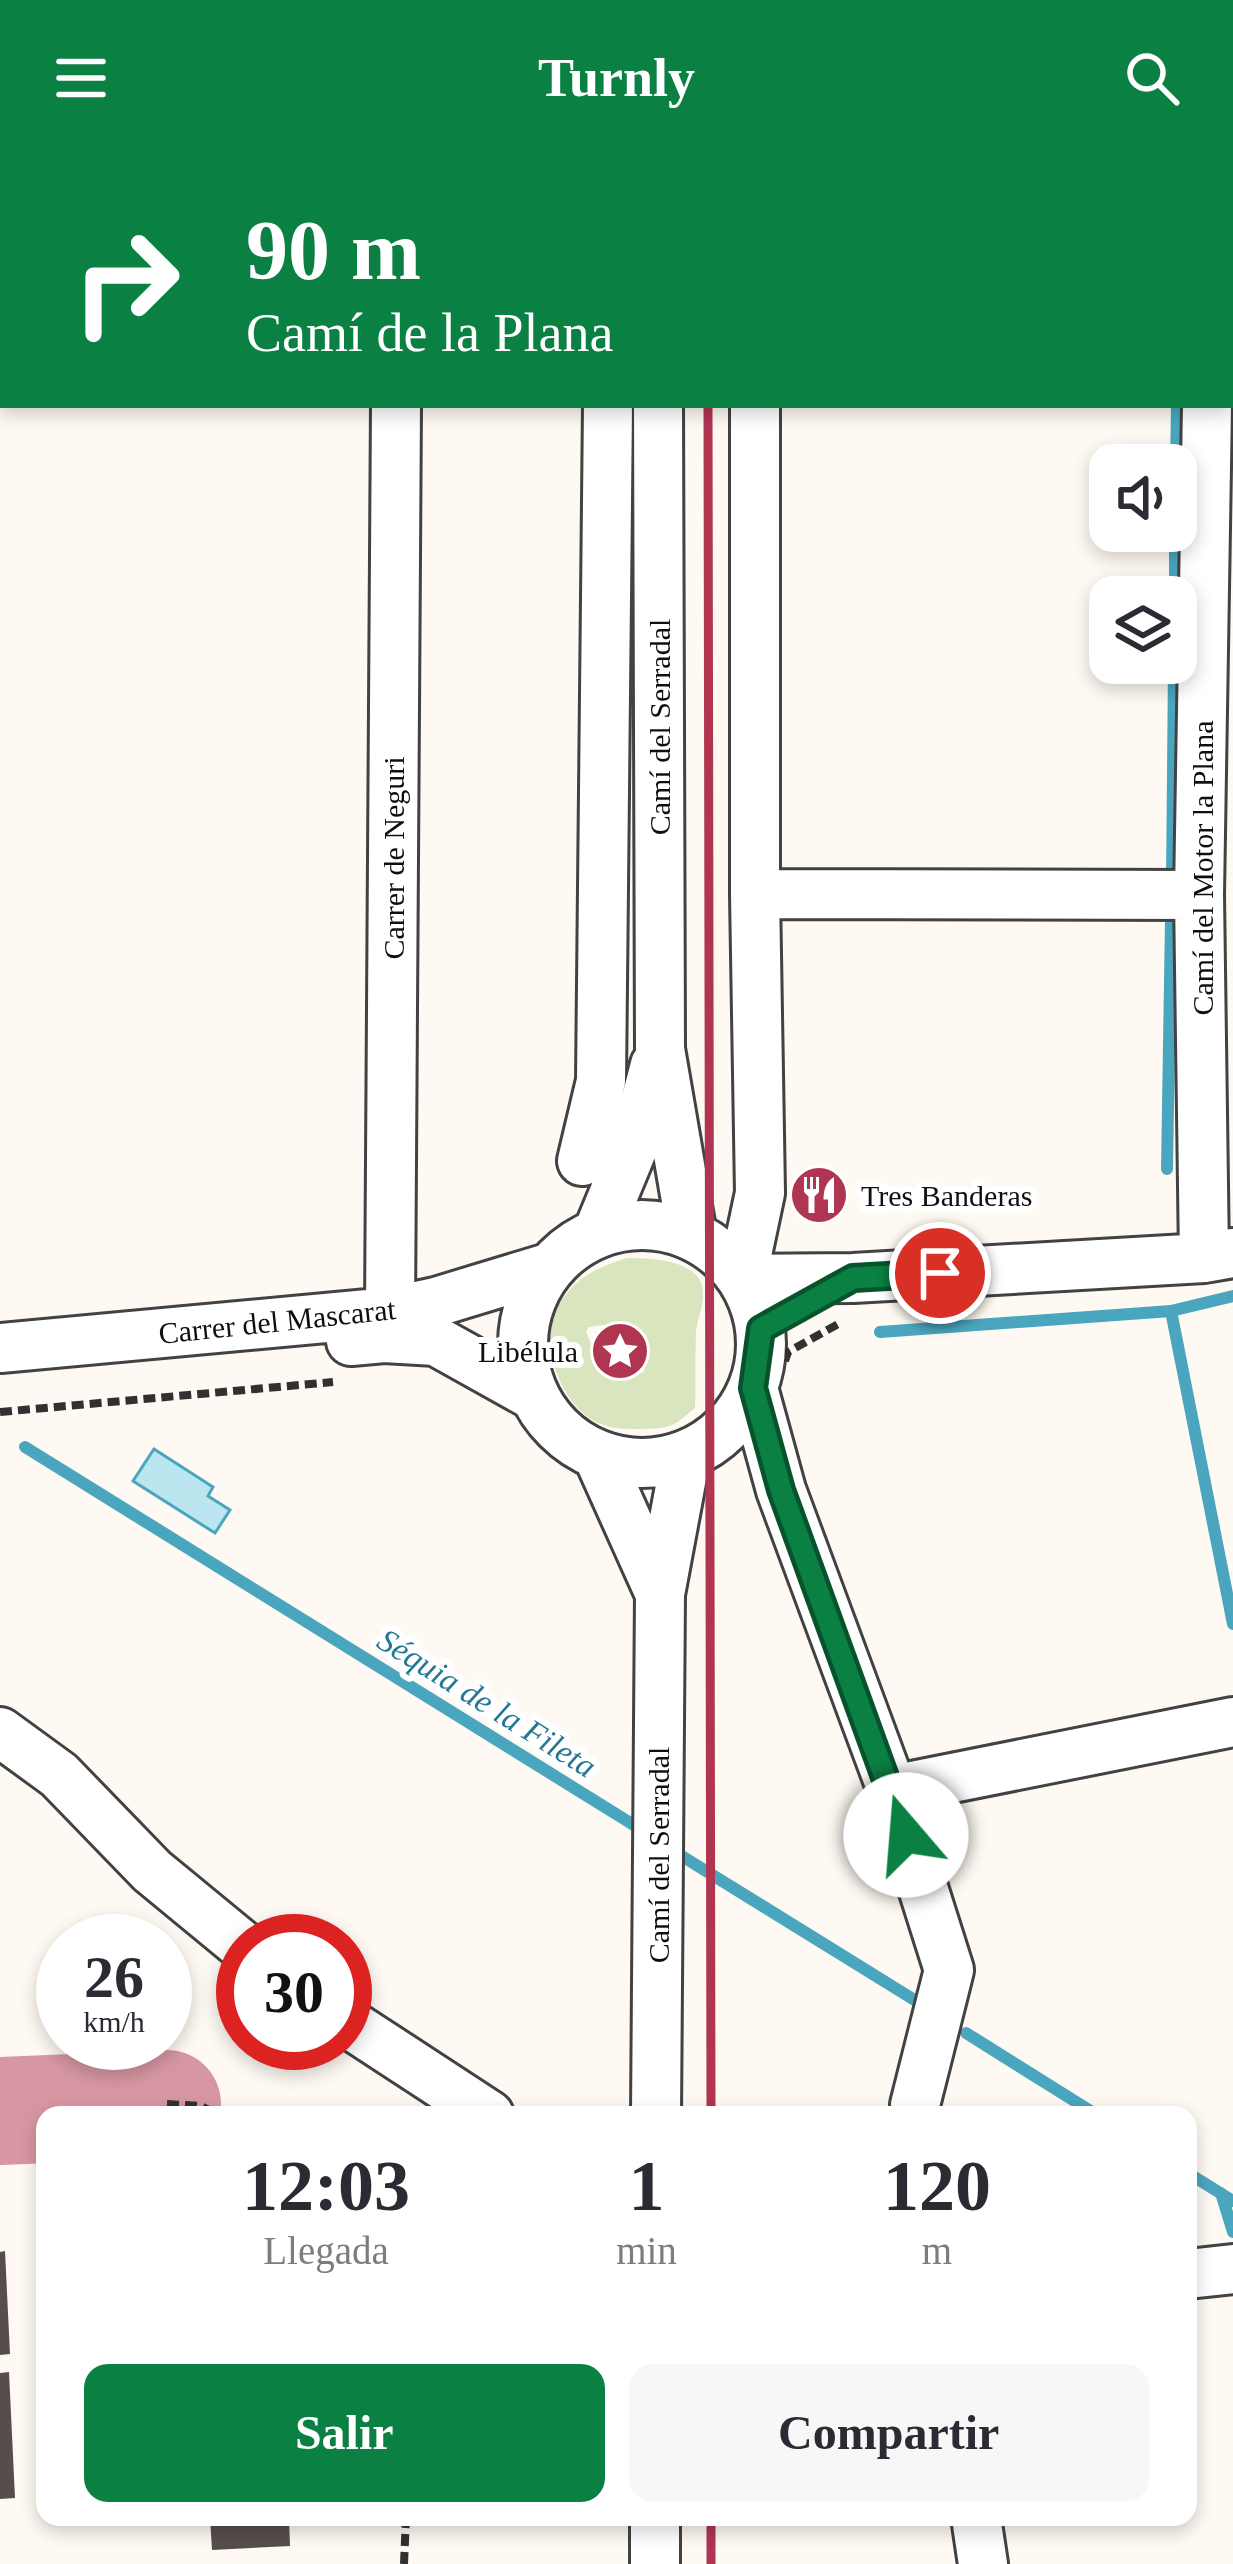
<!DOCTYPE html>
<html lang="es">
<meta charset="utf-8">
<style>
:root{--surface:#fff;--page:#f7f7f7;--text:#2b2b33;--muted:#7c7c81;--accent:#0b8043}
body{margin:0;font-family:Georgia,serif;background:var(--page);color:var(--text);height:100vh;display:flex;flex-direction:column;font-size:45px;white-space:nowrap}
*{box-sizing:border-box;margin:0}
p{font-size:39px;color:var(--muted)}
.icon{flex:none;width:66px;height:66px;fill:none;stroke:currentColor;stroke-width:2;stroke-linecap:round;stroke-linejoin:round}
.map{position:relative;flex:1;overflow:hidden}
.sheet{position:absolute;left:36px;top:1950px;width:1161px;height:420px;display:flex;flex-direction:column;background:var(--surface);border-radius:24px;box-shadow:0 6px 18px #0003}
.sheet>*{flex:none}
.hud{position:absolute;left:0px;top:0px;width:1233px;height:252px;box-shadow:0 6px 18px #0003;background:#0b8043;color:#fff;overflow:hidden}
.controls{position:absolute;left:1089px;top:288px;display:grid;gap:24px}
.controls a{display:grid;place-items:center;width:108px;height:108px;border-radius:24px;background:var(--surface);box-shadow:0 6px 18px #0003;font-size:60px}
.speed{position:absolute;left:36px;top:1758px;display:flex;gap:24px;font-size:60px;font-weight:700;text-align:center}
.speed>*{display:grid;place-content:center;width:156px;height:156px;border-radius:50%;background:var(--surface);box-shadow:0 6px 18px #0003;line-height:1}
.speed small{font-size:30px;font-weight:400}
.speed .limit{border:18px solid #d22;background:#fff;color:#111}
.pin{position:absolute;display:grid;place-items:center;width:102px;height:102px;color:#fff;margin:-51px;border:6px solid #fff;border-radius:50%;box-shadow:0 3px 12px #0007}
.me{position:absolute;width:132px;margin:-66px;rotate:342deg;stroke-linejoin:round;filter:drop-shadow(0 0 9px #0008)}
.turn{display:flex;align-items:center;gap:42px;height:252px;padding:0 48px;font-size:54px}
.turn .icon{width:156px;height:156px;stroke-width:2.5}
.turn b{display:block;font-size:84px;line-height:102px}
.eta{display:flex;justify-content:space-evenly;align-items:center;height:204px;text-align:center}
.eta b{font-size:72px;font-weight:700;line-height:84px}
.button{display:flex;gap:24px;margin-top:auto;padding:24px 48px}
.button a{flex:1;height:138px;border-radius:24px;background:var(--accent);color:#fff;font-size:48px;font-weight:700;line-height:138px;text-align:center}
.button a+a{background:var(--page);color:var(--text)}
header{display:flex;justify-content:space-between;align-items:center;height:156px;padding:0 48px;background:var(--accent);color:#fff;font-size:54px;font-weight:700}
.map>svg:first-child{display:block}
.green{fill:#d9e5be;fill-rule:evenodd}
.water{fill:#bbe6f0;stroke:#4aa6bf;stroke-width:3}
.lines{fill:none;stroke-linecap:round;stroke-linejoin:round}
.stream{stroke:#4aa6bf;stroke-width:12}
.taxiway{stroke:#d797a2;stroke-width:108}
.building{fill:#564e4c}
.minor-casing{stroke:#424242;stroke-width:54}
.path{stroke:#313131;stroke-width:8;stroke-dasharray:12 6;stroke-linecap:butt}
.minor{stroke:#fff;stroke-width:48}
.rail{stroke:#b03551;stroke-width:9}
.route-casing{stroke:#07532c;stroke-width:30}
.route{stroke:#0b8043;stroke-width:21}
.labels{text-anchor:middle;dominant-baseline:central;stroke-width:12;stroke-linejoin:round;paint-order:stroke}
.street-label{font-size:30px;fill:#0f0f0f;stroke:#fff}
.poi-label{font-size:30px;fill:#0f0f0f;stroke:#fff;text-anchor:start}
.water-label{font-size:33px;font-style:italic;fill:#247894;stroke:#fff}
</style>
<header><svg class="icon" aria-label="menu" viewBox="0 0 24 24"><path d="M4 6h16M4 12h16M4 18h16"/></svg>Turnly<svg class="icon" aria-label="search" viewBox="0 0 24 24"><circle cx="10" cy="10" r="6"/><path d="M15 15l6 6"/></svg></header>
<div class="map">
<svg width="1233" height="2408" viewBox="0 0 1233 2408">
<rect width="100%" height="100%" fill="#fef9f2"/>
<path class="green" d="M 627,1102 C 652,1102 705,1104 703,1139 C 703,1152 697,1164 696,1176 C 695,1202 696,1227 695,1252 C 688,1257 680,1266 672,1269 C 662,1273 647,1273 636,1273 C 621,1273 604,1272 591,1263 C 564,1247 542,1196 552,1165 C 564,1128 593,1112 627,1102 ZM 603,1169 C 620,1170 643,1174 643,1196 C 643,1203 642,1209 644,1216 L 619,1223 L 614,1211 L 604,1209 L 596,1201 L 600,1197 L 592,1190 L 586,1176 L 589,1171 Z"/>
<path class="water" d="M 154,1293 L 213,1331 L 208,1340 L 230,1354 L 215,1377 L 133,1325 Z"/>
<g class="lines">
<path class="stream" d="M 1179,3 L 1179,0
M 1176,309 L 1177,249
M 1175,441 L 1175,375
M 1172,728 L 1174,507
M 1167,1013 L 1171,763
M 1171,1155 L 1233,1468
M 880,1176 L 1171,1155 L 1233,1140
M 25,1291 L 645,1676
M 672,1694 L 921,1848
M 966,1877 L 1097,1959
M 1188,2017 L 1233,2045
M 1221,2037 L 1233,2076"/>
<path class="taxiway" d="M 0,1955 L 167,1948"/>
</g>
<path class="building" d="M 5,2095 L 10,2198 L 0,2199 L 0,2096 Z
M 9,2216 L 15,2342 L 0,2343 L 0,2217 Z
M 210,2361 L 289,2361 L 290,2390 L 212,2394 Z"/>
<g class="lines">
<defs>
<path id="minor" d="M 658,0 L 658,3
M 754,0 L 754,3
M 398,3 L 398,0
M 610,3 L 610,0
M 1211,3 L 1212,0
M 658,249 L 660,893 L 692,1079
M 755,738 L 1199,739
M 582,1005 L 601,925 L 608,249
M523 1188a119 119 0 1 1 238 0a119 119 0 1 1-238 0Z
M 598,1076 L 634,989 L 655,909
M 1204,1102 L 1199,739 L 1207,249
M 742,1122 L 760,1037 L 755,738 L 755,249
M 743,1123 L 853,1122 L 1204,1102 L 1233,1097
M 390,1156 L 396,249
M 351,1185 L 384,1182 L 436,1185 L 531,1238
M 0,1192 L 390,1156 L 436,1146 L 548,1112
M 753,1232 L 781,1334 L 892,1634 L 949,1814 L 915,1949 L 916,1959
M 598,1300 L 660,1438
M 0,1576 L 59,1619 L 152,1715 L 243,1790
M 892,1634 L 1233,1566
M 345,1865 L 489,1959
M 656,1959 L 660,1438 L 686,1299
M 1188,2118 L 1233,2113
M 976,2361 L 983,2408
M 655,2408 L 655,2361"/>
</defs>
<use href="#minor" class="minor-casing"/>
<path class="path" d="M 785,1205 L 788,1196 L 840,1167
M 0,1256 L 333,1226
M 167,1948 L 201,1950 L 218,1959
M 404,2408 L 406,2361"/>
<use href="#minor" class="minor"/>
<path class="rail" d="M 708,0 L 708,3
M 708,249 L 711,1959
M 711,2361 L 711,2408"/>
</g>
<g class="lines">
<defs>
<path id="route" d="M 906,1679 L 781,1334 L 753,1232 L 761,1173 L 853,1122 L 940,1117"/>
</defs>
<use href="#route" class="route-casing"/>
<use href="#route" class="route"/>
</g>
<defs>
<symbol id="restaurant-disc" viewBox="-11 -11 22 22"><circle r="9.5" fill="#b03551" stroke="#fff"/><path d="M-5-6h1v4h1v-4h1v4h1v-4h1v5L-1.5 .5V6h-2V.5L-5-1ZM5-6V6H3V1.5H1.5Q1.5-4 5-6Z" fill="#fff"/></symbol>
<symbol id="sight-disc" viewBox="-11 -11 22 22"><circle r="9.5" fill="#b03551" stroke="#fff"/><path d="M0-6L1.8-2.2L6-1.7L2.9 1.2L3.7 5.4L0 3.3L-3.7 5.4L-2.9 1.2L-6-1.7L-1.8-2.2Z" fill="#fff"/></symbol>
</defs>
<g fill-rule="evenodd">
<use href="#restaurant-disc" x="786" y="1006" width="66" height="66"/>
<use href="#sight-disc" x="587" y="1162" width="66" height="66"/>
</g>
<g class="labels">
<g class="street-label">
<text transform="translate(659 571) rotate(-90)">Camí del Serradal</text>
<text transform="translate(393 702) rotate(-90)">Carrer de Neguri</text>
<text transform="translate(1202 712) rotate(-90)">Camí del Motor la Plana</text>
<text transform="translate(277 1165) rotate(-6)">Carrer del Mascarat</text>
<text transform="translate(658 1699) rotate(-90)">Camí del Serradal</text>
</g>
<g class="poi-label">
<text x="861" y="1039">Tres Banderas</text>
<text x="578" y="1195" text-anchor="end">Libélula</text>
</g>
<g class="water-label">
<text transform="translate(487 1547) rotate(32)">Séquia de la Fileta</text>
</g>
</g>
</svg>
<div class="controls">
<a><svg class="icon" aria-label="sound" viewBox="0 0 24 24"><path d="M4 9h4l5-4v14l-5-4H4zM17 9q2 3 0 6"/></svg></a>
<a><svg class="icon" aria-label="layers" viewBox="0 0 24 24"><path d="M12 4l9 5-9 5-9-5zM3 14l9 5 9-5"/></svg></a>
</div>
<div class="speed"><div>26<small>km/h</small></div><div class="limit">30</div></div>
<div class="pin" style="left:940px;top:1117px;background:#d93025"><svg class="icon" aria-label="arrive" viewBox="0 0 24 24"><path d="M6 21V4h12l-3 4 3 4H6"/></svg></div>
<svg class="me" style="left:906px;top:1679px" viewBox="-20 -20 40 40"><circle r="19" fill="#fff"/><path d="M0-13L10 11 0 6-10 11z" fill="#0b8043"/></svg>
<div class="hud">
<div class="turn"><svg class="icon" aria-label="right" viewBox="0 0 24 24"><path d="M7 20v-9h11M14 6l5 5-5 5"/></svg><div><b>90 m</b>Camí de la Plana</div></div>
</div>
<section class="sheet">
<div class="eta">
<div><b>12:03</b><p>Llegada</p></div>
<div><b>1</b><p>min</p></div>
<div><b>120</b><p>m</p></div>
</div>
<div class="button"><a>Salir</a><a>Compartir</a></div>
</section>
</div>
